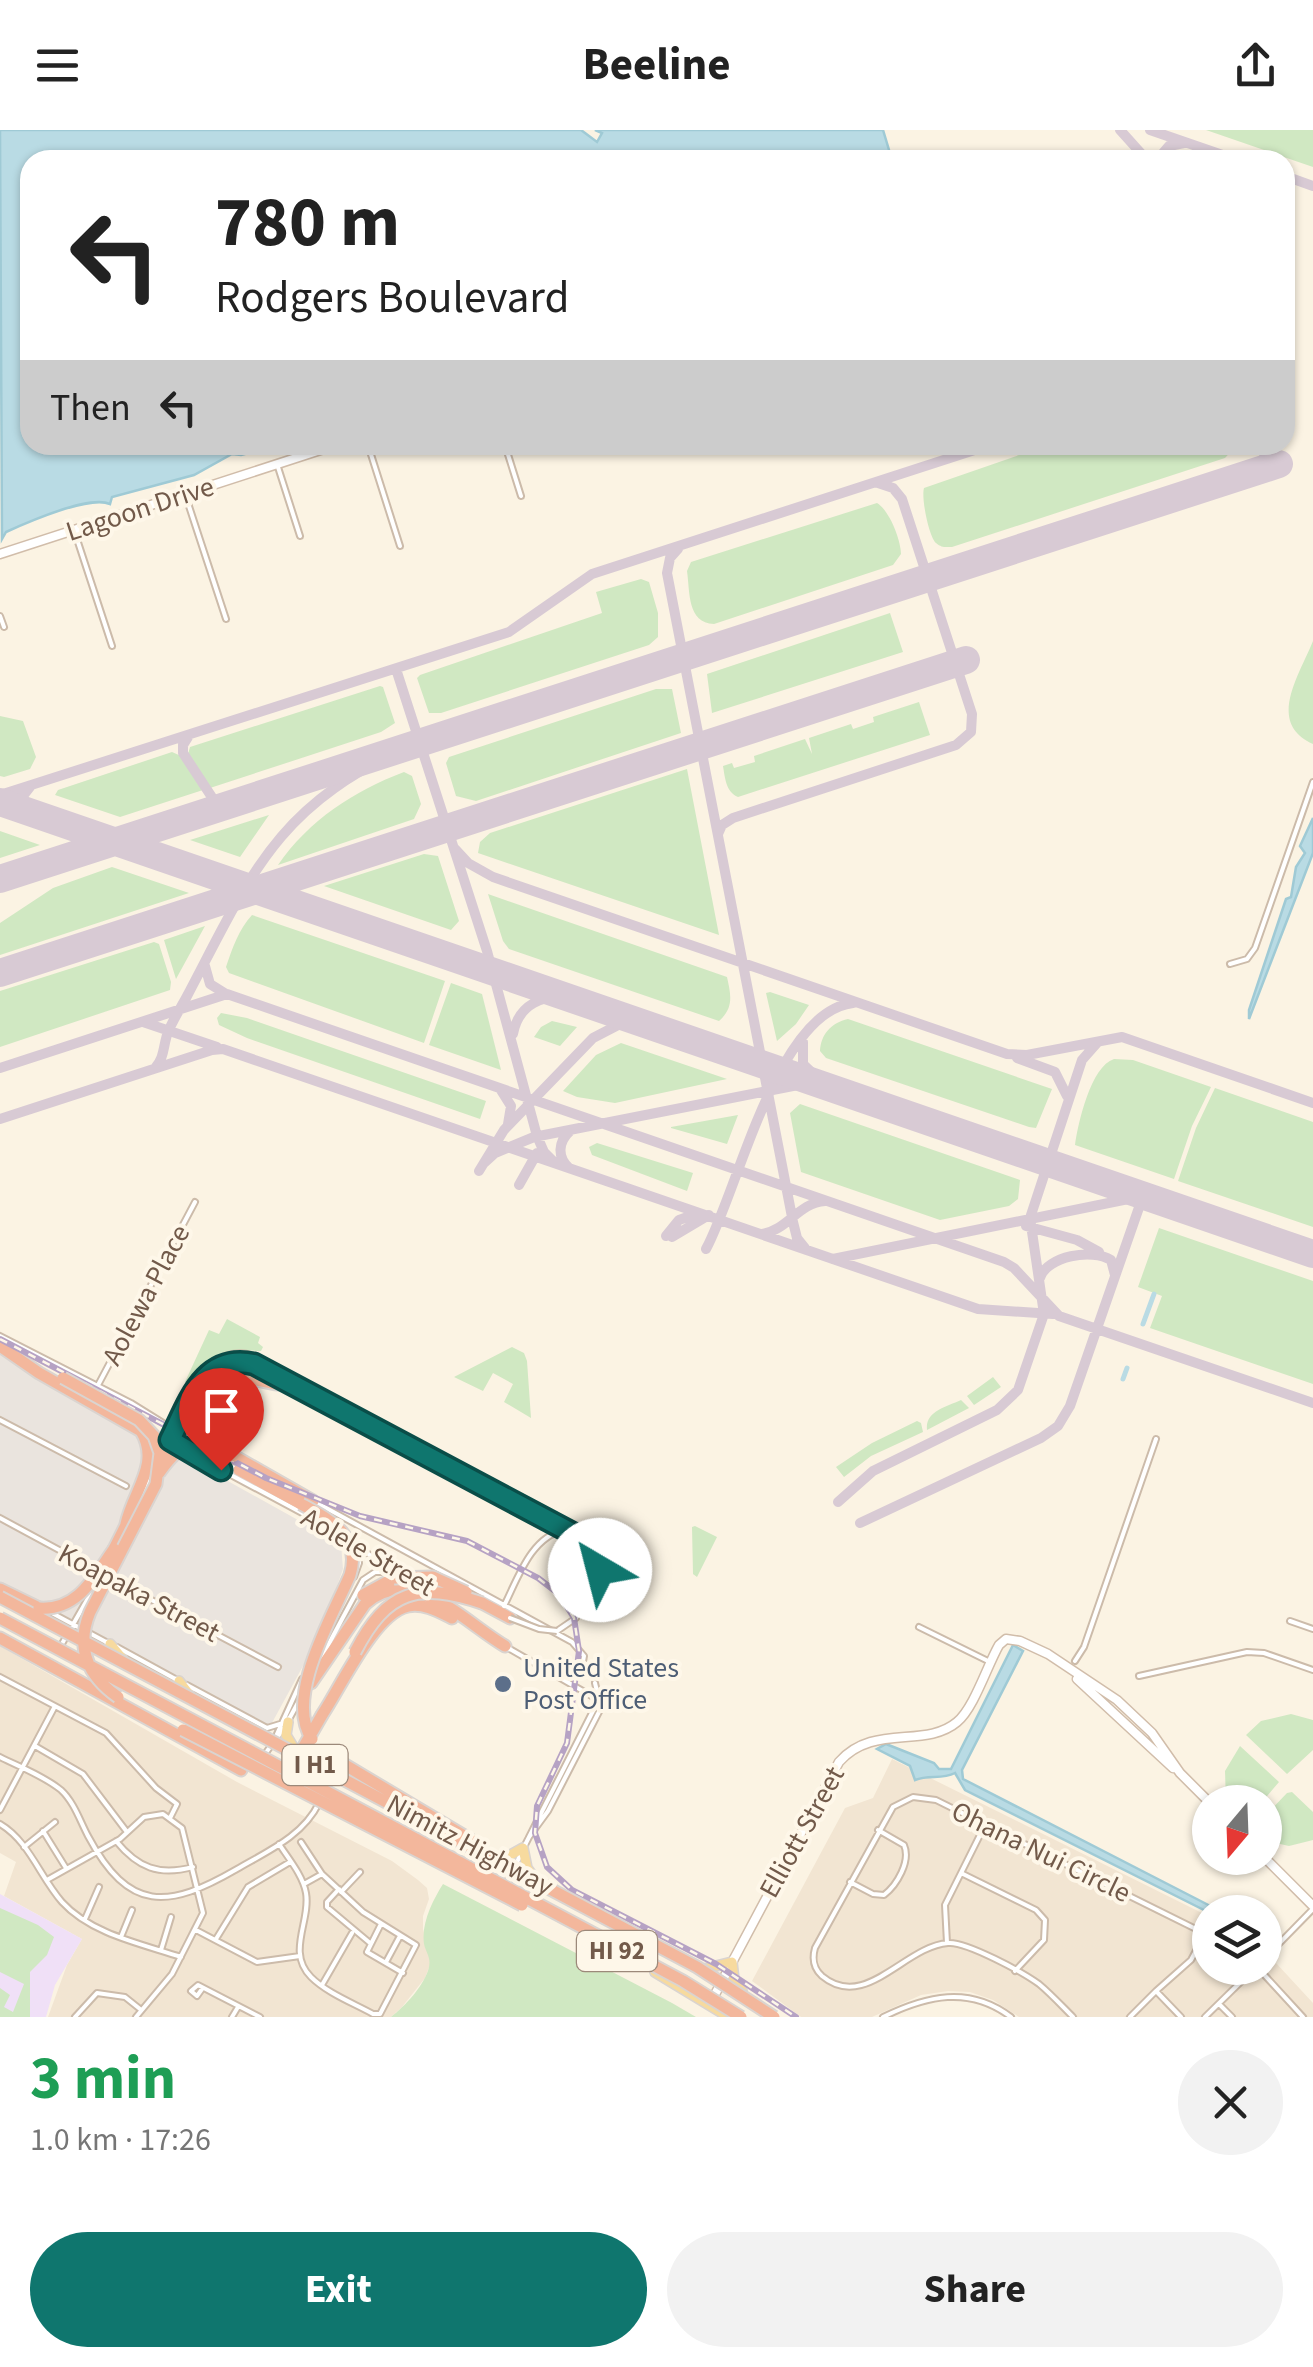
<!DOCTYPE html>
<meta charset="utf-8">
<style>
:root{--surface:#fff;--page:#f2f2f2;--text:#222;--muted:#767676;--accent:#0f766e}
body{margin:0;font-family:"Source Sans 3",sans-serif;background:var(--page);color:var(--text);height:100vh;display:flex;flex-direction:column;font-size:38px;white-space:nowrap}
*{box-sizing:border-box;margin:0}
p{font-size:32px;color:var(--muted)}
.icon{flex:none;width:55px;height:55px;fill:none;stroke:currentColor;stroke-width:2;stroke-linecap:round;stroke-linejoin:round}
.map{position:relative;height:1887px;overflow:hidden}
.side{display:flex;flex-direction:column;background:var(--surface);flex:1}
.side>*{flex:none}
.guide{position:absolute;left:20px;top:20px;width:1275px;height:305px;border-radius:30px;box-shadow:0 2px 8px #0004;background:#fff;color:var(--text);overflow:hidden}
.needle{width:65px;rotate:199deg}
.tools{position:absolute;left:1192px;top:1655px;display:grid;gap:20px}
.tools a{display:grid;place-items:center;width:90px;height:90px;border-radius:50%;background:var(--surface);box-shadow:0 2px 8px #0004;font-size:50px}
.pin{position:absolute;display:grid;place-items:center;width:85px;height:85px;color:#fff;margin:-102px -42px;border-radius:50% 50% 50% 0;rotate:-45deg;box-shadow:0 0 10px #0007}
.pin .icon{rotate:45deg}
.me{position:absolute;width:110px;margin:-55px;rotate:323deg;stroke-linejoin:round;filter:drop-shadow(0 0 8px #0008)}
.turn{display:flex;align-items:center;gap:35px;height:210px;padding:0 30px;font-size:45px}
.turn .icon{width:130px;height:130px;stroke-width:2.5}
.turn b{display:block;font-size:70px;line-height:85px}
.then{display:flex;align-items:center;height:95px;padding:0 30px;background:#0003;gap:20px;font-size:38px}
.round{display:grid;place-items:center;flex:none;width:105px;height:105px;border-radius:52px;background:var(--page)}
.head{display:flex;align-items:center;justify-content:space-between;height:170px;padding:0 30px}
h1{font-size:60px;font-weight:700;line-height:75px;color:#1e9e55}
.action{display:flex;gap:20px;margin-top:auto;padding:20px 30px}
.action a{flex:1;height:115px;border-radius:60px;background:var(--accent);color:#fff;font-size:40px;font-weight:700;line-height:115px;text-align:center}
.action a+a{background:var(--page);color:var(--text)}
header{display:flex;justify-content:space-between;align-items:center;height:130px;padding:0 30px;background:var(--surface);font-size:45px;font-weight:700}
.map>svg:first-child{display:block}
.residential{fill:#f2e5d2}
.industrial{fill:#eae4de}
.education{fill:#f0e0f7}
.green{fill:#d0e8c2}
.water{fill:#b9dbe4;stroke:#9fcad5;stroke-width:2.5}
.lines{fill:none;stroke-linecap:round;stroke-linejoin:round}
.canal{stroke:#b9dbe4;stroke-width:5}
.taxiway{stroke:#d8cad4;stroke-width:10}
.runway{stroke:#d8cad4;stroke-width:28}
.street-casing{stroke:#cba;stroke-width:8}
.secondary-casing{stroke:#d1bdaa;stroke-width:11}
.primary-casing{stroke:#dad4d0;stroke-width:12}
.highway-casing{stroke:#dad4d0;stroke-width:15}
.street{stroke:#fff;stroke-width:4}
.secondary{stroke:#fff;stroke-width:8}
.primary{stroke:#f7da9e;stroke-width:9}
.highway{stroke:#f3b79c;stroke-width:11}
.rail-casing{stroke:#b6a2c4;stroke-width:6}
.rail{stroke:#fef7e9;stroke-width:2.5;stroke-dasharray:8;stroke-linecap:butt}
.street-bridge-casing{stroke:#cba;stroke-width:8;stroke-linecap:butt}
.highway-bridge-casing{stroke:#dad4d0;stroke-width:15;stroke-linecap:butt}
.street-bridge{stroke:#fff;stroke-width:4}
.highway-bridge{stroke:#f3b79c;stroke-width:11}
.route-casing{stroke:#0a4d48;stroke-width:25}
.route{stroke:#0f766e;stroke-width:18}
.service-dot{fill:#5c6f8a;stroke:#fef7e9;stroke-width:4}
.labels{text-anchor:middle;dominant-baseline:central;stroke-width:8;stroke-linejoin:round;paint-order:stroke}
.shield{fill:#fef7e9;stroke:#9c897a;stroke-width:2.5}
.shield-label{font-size:25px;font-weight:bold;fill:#725a4a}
.street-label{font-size:28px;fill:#725a4a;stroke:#fef7e9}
.service-label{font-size:28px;fill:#4e5e75;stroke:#fef7e9;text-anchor:start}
</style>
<header><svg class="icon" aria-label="menu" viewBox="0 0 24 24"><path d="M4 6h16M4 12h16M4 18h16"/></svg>Beeline<svg class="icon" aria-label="share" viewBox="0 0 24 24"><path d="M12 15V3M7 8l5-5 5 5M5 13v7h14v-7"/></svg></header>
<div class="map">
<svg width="1313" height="1887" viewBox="0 0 1313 1887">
<rect width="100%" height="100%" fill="#fbf3e3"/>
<path class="residential" d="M 0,1516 L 237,1652 L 392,1731 L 418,1750 L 427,1758 L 429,1769 L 423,1786 L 423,1799 L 431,1832 L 425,1848 L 402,1877 L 391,1887 L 48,1887 L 67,1835 L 82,1809 L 4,1766 L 16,1732 L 0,1723 Z
M 892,1629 L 1210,1787 L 1210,1838 L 1265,1838 L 1265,1821 L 1313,1873 L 1313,1887 L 1019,1887 L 993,1870 L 970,1862 L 948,1861 L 921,1865 L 872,1887 L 801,1887 L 752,1851 L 845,1678 L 873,1668 Z"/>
<path class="industrial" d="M 0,1224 L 341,1414 L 343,1439 L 329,1479 L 315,1514 L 267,1602 L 0,1461 Z"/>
<path class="education" d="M 0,1764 L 82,1809 L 55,1855 L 46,1887 L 0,1887 Z"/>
<path class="green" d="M 1206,0 L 1313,0 L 1313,37 Z
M 1048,315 L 1237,315 L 1225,328 L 952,417 C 945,417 942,418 936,413 C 929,407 921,368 924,358 Z
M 877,373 C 890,381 901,411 901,424 L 893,435 L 714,494 C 687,493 690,462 687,441 L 691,432 Z
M 641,449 L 649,452 L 658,483 L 658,507 L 649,515 L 441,583 L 429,583 L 417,548 L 420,545 L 602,483 L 596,462 Z
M 890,483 L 903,522 L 712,583 L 707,544 Z
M 1313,511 L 1313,614 C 1266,593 1299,546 1313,511 Z
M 380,556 L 383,557 L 395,593 L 381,602 L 210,658 L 188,624 L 190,617 Z
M 656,559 L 672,559 L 681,603 L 476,671 L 456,666 L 446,633 L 449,627 Z
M 919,572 L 930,605 L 738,667 C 726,662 725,648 723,636 L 732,633 L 734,638 L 755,632 L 754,626 L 805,609 L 812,624 L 809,608 L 851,594 L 853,599 L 874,592 L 873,587 Z
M 0,586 L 23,591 L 36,627 L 30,639 L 4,647 L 0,646 Z
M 172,622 L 181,626 L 203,660 L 120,687 L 55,665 L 58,660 Z
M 687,639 L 719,805 L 478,723 L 480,712 L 490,703 Z
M 404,642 L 412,646 L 421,674 L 414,689 L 278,735 C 309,690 354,661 404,642 Z
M 269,685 L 240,727 L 190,710 Z
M 0,701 L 40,715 L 0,728 Z
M 424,724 L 438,726 L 459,791 L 451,800 L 324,756 Z
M 112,737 L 189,763 L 0,825 L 0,793 L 53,758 Z
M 488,764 L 727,847 C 731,865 734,878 719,891 L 509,819 L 503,811 Z
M 252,785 L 445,851 L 424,913 L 229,843 L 226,837 C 232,819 239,799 252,785 Z
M 205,796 L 176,849 L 164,810 Z
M 154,812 L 159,814 L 171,852 L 170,860 L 0,917 L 0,861 Z
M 451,853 L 482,864 L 501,940 L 429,915 Z
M 770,862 L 809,875 L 796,894 L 777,911 L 766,863 Z
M 221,883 L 247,888 L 486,971 L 480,989 L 247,908 L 219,895 L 217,888 Z
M 848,889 L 1049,958 L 1052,959 L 1036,998 L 1029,997 L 826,928 L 820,921 C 821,904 831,893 848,889 Z
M 552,891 L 577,897 L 560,916 L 534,907 L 541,897 Z
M 621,913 L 727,949 L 615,973 L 577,967 L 563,961 L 596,925 Z
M 1114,929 L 1133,930 L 1211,957 L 1192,996 L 1174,1049 L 1075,1015 C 1078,993 1091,936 1114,929 Z
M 1215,958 L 1313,992 L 1313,1097 L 1178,1051 L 1196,998 Z
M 800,974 L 1020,1050 L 1018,1069 L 1009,1076 L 940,1090 L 801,1042 L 790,983 Z
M 738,985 L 727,1014 L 671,998 L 671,997 Z
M 597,1013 L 693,1043 L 687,1061 L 592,1025 L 589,1017 Z
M 1159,1098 L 1313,1151 L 1313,1254 L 1150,1198 L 1162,1166 L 1138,1157 Z
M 227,1189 L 260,1207 L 258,1213 L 263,1217 L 261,1221 C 222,1219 211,1220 189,1256 L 185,1252 L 209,1200 L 219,1204 Z
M 512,1217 L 524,1223 L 527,1231 L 531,1288 L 504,1272 L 513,1254 L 493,1243 L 483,1261 L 454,1247 Z
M 993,1247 L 1001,1257 L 974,1275 L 967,1266 Z
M 961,1270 L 969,1278 L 927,1300 C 925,1281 946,1277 961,1270 Z
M 917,1291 L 921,1293 L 923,1302 L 871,1326 L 844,1347 L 836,1337 L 872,1313 Z
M 695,1396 L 717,1407 L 697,1447 L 693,1444 L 692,1397 Z
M 1291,1584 L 1313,1590 L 1313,1620 L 1287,1644 L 1246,1605 L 1261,1591 Z
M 1240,1616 L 1279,1652 L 1262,1672 L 1226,1672 L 1225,1641 Z
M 1292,1662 L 1313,1682 L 1313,1710 L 1289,1716 L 1267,1711 L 1265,1686 L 1287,1663 Z
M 443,1754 L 672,1873 L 696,1887 L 391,1887 C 405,1876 425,1855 429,1837 C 431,1827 426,1823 424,1814 C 421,1793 433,1770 443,1754 Z
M 0,1778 L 38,1795 L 54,1807 L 47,1825 L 30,1842 L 30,1887 L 0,1887 L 0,1858 L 10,1865 L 4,1877 L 13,1882 L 24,1854 L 0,1842 Z"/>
<path class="water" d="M 0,0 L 581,0 L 597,12 L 602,3 L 595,0 L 883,0 L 892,30 L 30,30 L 30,315 L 285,315 L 282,318 L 277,316 L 241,325 L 232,324 L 194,345 L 112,367 L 110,374 C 90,365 28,392 6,402 L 2,409 Z
M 1313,688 L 1313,723 L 1249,889 L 1249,880 L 1286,769 L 1291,767 L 1296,737 L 1305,723 L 1300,716 Z
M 1013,1515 L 1023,1521 L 962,1640 L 963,1649 L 1222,1782 L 1210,1783 L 965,1660 L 955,1643 C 941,1650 929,1644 915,1650 L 910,1636 L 877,1619 L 886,1614 L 934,1633 L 939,1639 L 951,1639 Z"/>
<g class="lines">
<path class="canal" d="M 1143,1194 L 1154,1164
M 1123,1249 L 1127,1238"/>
<path class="taxiway" d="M 1120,0 L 1147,30
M 1150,0 L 1237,30
M 1157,30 L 1169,16 L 1184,13
M 1285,46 L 1313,56
M 1252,343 L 1265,330 L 1263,315
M 678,419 L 670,428 L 667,443 L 793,1092 L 797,1108 L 805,1118
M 396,539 L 487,821 L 537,1006 L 544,1022 L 554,1032
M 188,607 L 183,615 L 183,623 L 219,678
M 30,657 L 23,666 L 24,676 L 52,690
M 0,665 L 509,502 L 592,444 L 990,315
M 718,704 L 722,695 L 733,688 L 956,615 L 971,602 L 972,584 L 902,369 L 893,358 L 878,353
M 455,719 L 468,733 L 493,747 L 1007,924 L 1027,925 L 1122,907 L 1313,973
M 205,836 L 210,854 L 226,864
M 143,892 L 217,917
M 513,904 C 518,875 543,863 571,868
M 803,912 L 803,934 L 825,955
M 1017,928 L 1055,942 L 1067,966
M 0,938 L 227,864 L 1004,1132 L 1014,1138 L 1059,1186 L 1313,1273
M 155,938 C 165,927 163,915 168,902 C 173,890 180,879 186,868 C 251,745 275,676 410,616
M 501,960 L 511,976 L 508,994
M 0,989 L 212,920 L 223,919 L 978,1179 L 1053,1184
M 484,1033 L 495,1023 L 534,1007 L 798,955 L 831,958
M 569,1038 C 557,1027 558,1012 570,1001
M 479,1041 L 504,1000 L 593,908 L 620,894 L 653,897
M 519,1055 L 537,1023
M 1026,1096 L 1077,1110 L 1099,1122
M 762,1104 C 788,1100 798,1073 825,1071
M 666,1106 L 679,1090 L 696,1084
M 672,1107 L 709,1085
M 706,1119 C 738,1060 777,881 853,873
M 833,1129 L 1143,1066
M 1040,1148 C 1047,1126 1092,1118 1111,1130 L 1115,1145
M 838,1372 L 873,1341 L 997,1280 L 1018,1260 L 1044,1184 L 1030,1088 L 1082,930 L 1097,913
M 860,1393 L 1041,1308 L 1058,1296 L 1070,1276 L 1143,1066"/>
<path class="runway" d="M 0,672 L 1313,1124
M 0,749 L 1279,334
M 0,843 L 966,530"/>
<defs>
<path id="street" d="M 368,315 L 400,416
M 505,315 L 521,366
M 277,334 L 300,406
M 185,364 L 226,489
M 74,400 L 112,516
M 0,486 L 4,497
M 1230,834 L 1247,829 L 1255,818 L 1313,652
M 0,1206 L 131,1273 L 192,1311
M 201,1253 L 218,1235 L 241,1232
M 97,1257 L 113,1269
M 97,1257 L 195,1072
M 197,1258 L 208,1235 C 242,1211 264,1228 290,1249
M 307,1260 L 644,1439
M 0,1290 L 126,1356
M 193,1317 L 211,1326
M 204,1319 L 234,1338
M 186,1321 L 332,1399
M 317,1373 L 572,1512 L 584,1526 L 582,1537 L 572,1542 L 545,1537
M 138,1374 L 152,1347
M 0,1388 L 98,1441
M 353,1411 L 378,1432 L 403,1444
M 354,1447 L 359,1433 L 356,1418
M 110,1448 L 278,1537
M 504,1476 C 518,1448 531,1407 564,1400
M 50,1482 L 108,1513
M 1290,1491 L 1313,1499
M 919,1497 L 990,1532
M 557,1501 L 576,1488 L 600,1441 L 595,1421 L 578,1407
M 117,1517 L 179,1551
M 508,1518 L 595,1568 L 597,1573 L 525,1715
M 59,1519 L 99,1449
M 1075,1531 L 1084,1517 L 1156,1309
M 318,1534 L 363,1450 L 375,1442 L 396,1442
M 1139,1546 L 1247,1522 L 1264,1523 L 1313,1540
M 0,1547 L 106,1603 L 156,1658 L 177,1674 L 170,1688
M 187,1555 L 267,1598 L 280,1594
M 288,1591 L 300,1569
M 277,1604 L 302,1549
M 35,1616 L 83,1644 L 127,1702
M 265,1624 L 283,1599
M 0,1627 C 20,1637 44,1646 61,1660 C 74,1672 80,1691 88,1706 C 129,1783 168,1779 237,1739 C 268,1721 303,1706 319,1673
M 0,1680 L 54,1578
M 0,1694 C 29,1711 40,1747 62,1772 C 91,1804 142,1814 181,1827
M 43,1701 L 66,1738
M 529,1707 L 548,1681 L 601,1578 L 595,1553
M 116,1711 C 138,1738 159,1746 193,1737
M 301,1712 L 322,1744
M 279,1714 C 289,1729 303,1746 306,1763 C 311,1791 286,1822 311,1847 C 327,1863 353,1873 373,1884 L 380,1884 L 416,1815 L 363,1782 L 322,1744 L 304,1754
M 24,1717 L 55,1692
M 961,1743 L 1036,1780 L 1045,1790 L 1044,1810 L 1015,1841
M 47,1750 L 120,1709 L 144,1687 L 163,1684 L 182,1698 L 203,1783 L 172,1844 L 136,1887
M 850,1752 L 873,1764 L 884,1765 C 897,1755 911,1731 904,1715 L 878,1700
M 505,1756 L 521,1724
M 339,1759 L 327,1772 L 327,1777 L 370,1813
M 341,1762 L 360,1742
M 85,1789 L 99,1757
M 381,1794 L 367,1822 L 403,1843
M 196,1800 L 257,1832 L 300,1826
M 121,1807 L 132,1780
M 216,1809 L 248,1757 L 290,1732
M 947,1813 L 945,1775 L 985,1695
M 161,1820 L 171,1787
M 1265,1828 L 1313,1779
M 386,1832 L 400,1806
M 1258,1838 L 1303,1887
M 322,1855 L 352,1803
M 202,1859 L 197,1866 L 191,1861 L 198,1855 L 260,1887
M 1156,1861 L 1191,1830 L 1205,1804
M 1219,1874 L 1232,1887
M 75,1887 L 97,1863 L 125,1867 L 140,1879
M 232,1887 L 238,1877
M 883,1887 C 926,1866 969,1855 1011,1887
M 1073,1887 C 1062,1876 1051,1864 1039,1854 C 1024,1843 966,1811 948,1813 C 905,1816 865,1882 822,1846 C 813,1838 812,1829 815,1818 L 893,1677 L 913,1667 L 936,1670 L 1210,1806
M 1130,1887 L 1156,1861 L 1181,1887
M 1205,1887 L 1255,1838"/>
<path id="secondary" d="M 0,424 L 336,315
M 1077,1549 L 1173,1638
M 1265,1728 L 1313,1776
M 712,1870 L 839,1632 C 873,1593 925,1619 957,1592 C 974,1578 987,1536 999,1515 L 1006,1509 L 1020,1511 L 1048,1524 L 1117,1570 L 1152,1603 L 1180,1643 L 1210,1673"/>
<path id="primary" d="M 110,1514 L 122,1528
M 179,1551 L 189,1564
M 288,1592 L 286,1605 L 295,1620
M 494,1727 L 507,1727 L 523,1718 L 527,1738 L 535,1749
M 704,1839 L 732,1832 L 734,1850 L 742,1861
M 655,1842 L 729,1887"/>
<path id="highway" d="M 0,1216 L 39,1243 L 141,1301 C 161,1334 133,1361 126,1394
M 282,1251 L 306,1260
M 193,1275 C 210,1255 231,1245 257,1250 C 269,1252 278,1256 289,1253
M 234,1326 L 313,1371
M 239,1340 L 301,1374
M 114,1419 L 130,1387
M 0,1459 L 39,1478
M 363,1465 L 394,1448
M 482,1473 L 510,1488
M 0,1508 L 241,1640
M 311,1553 L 365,1474 C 411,1432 464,1492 505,1516
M 322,1585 C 341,1557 374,1483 408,1476 C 424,1473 438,1481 452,1488"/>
</defs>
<use href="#street" class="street-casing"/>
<use href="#secondary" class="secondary-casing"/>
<use href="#primary" class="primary-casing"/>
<use href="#highway" class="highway-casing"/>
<use href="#street" class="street"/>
<use href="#secondary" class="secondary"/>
<use href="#primary" class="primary"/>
<use href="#highway" class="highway"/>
<defs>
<path id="rail" d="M 0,1209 L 266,1348 L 360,1386 L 467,1411 L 538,1448 L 559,1464 L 574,1488 L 579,1521 L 567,1613 L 537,1676 L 535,1703 L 547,1737 L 572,1760 L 716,1834 L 796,1887"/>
</defs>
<use href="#rail" class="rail-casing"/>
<use href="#rail" class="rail"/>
<defs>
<path id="street-bridge" d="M 241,1232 L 260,1237 L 289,1253
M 493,1362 L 574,1405
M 510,1488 L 539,1499 L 557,1501"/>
<path id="highway-bridge" d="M 63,1248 L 139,1290 L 154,1306 L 160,1323 L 156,1354 L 90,1482 C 75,1518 88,1546 118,1567
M 161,1326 L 191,1267 L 213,1248
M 159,1343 C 184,1308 196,1307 234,1326
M 301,1374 C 330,1390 362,1406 350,1445 C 332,1487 284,1568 312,1609
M 394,1448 L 433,1447 L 466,1462
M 0,1467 L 697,1837 L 774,1887
M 39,1478 C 78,1481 94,1447 114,1419
M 0,1488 L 683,1851 L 741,1887
M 355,1522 C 387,1460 418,1452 482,1473
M 183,1600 L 522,1775
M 330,1626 L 471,1710
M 295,1632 L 322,1585"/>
</defs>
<use href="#street-bridge" class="street-bridge-casing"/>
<use href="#highway-bridge" class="highway-bridge-casing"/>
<use href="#street-bridge" class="street-bridge"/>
<use href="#highway-bridge" class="highway-bridge"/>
</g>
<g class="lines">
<defs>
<path id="route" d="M 221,1340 L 170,1310 C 189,1272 203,1223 254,1234 L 585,1410 L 600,1431 L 600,1440"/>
</defs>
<use href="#route" class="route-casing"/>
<use href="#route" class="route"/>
</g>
<circle class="service-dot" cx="503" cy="1554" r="10"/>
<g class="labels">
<g class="shield">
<rect x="282.5" y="1615" width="65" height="40" rx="8"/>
<rect x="577" y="1801" width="80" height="40" rx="8"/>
</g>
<g class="shield-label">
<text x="315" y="1635">I H1</text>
<text x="617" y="1821">HI 92</text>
</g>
<g class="street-label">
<text transform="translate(140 379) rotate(-18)">Lagoon Drive</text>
<text transform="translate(146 1165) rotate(-62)">Aolewa Place</text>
<text transform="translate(368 1422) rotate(30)">Aolele Street</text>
<text transform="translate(139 1463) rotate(28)">Koapaka Street</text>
<text transform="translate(802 1702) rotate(-61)">Elliott Street</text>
<text transform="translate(470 1715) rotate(28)">Nimitz Highway</text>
<text transform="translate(1041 1722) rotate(26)">Ohana Nui Circle</text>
</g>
<g class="service-label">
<text x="523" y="1538">United States<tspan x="523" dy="32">Post Office</tspan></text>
</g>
</g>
</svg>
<div class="tools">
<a><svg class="needle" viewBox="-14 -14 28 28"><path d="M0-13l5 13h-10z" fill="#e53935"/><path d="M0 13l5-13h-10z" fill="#767676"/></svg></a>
<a><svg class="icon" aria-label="layers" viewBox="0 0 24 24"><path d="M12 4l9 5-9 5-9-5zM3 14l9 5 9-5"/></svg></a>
</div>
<div class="pin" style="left:221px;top:1340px;background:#d93025"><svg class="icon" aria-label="arrive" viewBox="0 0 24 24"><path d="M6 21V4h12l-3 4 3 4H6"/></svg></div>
<svg class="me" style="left:600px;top:1440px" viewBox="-20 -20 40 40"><circle r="19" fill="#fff"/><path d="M0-13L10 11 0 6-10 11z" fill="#0f766e"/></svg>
<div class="guide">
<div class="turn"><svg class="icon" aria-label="left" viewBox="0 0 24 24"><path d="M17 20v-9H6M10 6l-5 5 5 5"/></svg><div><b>780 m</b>Rodgers Boulevard</div></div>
<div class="then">Then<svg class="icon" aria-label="left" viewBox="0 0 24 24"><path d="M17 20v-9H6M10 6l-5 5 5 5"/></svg></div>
</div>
</div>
<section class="side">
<div class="head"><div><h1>3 min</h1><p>1.0 km · 17:26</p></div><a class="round"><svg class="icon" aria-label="close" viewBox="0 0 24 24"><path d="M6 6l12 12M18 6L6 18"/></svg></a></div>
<div class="action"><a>Exit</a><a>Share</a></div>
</section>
